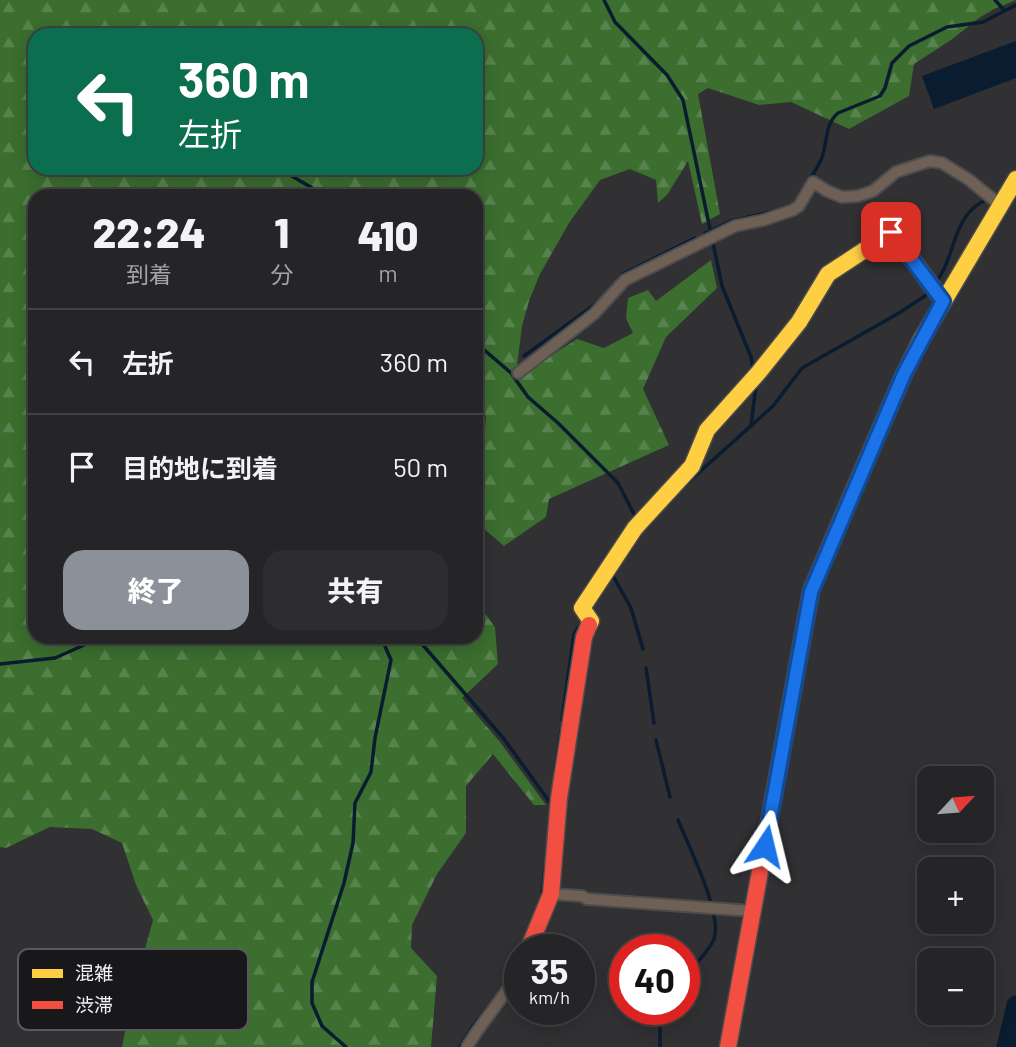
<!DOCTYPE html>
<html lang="ja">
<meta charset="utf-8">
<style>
:root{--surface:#252426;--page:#2d2c2e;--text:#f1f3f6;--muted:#a3a4a7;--line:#424143;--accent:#8c9099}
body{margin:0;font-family:Barlow,"Noto Sans JP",sans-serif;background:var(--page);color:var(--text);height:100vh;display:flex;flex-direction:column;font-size:26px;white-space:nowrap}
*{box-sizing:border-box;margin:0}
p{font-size:23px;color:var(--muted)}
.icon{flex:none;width:38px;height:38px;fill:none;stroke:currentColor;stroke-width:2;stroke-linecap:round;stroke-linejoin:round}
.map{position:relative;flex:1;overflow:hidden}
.side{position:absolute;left:28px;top:189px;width:455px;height:455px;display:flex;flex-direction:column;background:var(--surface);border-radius:21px;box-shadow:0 4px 18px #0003,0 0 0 2px var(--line)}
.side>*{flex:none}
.hud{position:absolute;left:28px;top:28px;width:455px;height:147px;border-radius:21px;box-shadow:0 4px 18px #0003,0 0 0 2px var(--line);background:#0b6e4f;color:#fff;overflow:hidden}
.needle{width:46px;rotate:64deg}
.controls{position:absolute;left:917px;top:766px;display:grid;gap:14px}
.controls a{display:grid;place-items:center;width:77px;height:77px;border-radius:14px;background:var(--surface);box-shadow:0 4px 18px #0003,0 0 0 2px var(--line);font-size:35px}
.speed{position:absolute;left:504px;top:934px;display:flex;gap:14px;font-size:35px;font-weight:700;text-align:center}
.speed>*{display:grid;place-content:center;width:91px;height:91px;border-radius:50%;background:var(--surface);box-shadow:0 4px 18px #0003,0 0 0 2px var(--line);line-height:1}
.speed small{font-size:18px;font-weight:400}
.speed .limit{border:10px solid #d22;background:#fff;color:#111}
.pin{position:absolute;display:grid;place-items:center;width:60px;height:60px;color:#fff;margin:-30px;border-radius:14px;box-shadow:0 4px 10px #0006}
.me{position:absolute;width:77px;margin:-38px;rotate:10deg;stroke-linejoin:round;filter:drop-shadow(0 0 5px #0008)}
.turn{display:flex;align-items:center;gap:24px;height:147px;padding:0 35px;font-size:32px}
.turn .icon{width:91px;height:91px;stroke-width:2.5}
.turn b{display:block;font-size:49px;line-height:60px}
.eta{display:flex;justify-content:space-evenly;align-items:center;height:119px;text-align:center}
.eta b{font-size:42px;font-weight:800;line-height:49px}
.cta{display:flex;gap:14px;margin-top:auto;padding:14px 35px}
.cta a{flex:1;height:80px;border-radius:21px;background:var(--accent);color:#fff;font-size:28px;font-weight:800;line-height:80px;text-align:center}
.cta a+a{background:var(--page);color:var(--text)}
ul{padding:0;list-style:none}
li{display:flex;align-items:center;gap:21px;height:105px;padding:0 35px;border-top:2px solid var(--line)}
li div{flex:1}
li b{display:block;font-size:26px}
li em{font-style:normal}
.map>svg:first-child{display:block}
.forest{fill:url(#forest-firs);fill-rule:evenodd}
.water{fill:#0a1c2f}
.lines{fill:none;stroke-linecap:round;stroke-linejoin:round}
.stream{stroke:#0a1c2f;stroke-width:3.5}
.river{stroke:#0a1c2f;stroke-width:19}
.street-casing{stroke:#4c4b4d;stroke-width:14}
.slow-casing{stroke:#4c4b4d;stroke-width:19}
.jam-casing{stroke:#4c4b4d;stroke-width:19}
.street{stroke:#6f6055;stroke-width:10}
.slow{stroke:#ffcf43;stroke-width:16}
.jam{stroke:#f24e42;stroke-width:16}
.route-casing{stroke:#114b97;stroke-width:18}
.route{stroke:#1a73e8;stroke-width:12}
.key{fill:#181719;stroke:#59585a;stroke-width:2}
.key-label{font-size:19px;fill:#f2f1f3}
</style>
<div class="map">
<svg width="1016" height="1047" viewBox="0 0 1016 1047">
<defs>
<pattern id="forest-firs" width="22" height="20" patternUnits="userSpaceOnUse" patternTransform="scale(1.75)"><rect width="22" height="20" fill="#3b6e2f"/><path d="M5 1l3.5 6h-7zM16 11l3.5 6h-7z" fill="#58834e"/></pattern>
</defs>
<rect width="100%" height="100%" fill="#313032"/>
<path class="forest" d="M 0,0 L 1016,0 L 994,9 L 979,18 L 951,40 L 914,64 L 909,96 L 849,129 L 791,102 L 759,105 L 708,88 L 698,94 L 720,214 L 702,224 L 688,161 L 667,195 L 658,203 L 656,180 L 630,169 L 600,180 L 569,223 L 540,274 L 529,301 L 522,326 L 517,366 L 546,359 L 577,339 L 604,348 L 633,333 L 626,318 L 628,298 L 648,290 L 656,301 L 711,260 L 717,288 L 666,337 L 643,389 L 669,445 L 549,499 L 546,517 L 504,546 L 476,522 L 476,461 L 483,459 L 486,416 L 476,402 L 476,196 L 35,196 L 35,637 L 428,637 L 446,644 L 447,637 L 476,637 L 476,602 L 495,627 L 498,664 L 462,698 L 500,742 L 546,805 L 534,805 L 493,754 L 466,786 L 466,833 L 437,874 L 412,925 L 411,948 L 437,976 L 431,1047 L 122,1047 L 133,992 L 153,920 L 136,885 L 122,843 L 92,829 L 50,827 L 6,848 L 0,847 ZM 35,35 L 476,35 L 476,168 L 35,168 Z"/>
<path class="water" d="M 1016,41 L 1016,78 L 934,109 L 922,76 Z"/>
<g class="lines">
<path class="stream" d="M 604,0 L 615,22 L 667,75 L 683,100 L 710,229
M 995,0 L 1004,10
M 199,168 L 219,172 L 230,168
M 278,168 L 326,196
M 810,179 C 814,173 818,166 821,160 C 828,143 824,125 838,113 L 880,96 L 885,88 L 892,63 L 909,46 L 947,27 L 983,22 L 1016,5
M 705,233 L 731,221 L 779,210
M 712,238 L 722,286 L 751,357 L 753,370
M 935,284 C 957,256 951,214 988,199
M 607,293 L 623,274 L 695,238
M 476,343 L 511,373 L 528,397 L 558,423 L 618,483 L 636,518
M 524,356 L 597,303
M 751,426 L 756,385
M 685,485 L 773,406 L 802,368 L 899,313 L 925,296 L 930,290
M 612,574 L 631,608 L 643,649
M 416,637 L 504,739 L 551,804
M 0,664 L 55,658 L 102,637
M 646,668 L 654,723
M 562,720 L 574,634 L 582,622
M 656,740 L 670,797
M 555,772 L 561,731
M 678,820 C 688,845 723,914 714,939 C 710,950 692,968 684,978
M 542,897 L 545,867
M 507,981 L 520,954
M 346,1047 L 322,1026 L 312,1003 L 312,982 L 344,883 L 353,843 L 355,803 L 371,772 L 375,738 L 391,660 L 381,637
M 460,1047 L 473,1026 L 493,1001
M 660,1047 L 660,1027 L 666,1010"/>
<path class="river" d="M 1006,1047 L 1016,1005"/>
<defs>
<path id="street" d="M 518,373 L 594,314 L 625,280 L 735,226 L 764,220 L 793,210 L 799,206 L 813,182 L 827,191 L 842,197 L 858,196 L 873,191 L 896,172 L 930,161 L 942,163 L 968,179 L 1000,205
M 551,894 L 582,896 L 587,899 L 752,911
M 467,1047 C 483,1019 506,997 520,968"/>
<path id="slow" d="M 856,485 L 904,374 L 922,338 L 1016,179
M 589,625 L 591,621 L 582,608 L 635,528 L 692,466 L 707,430 L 759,372 L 799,322 L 828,274 L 892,232 L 943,301"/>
<path id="jam" d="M 528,950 L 551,894 L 559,798 L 584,637 L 589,625
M 728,1047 L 811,591 L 856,485"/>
</defs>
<use href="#street" class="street-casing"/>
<use href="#slow" class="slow-casing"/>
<use href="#jam" class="jam-casing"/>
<use href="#street" class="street"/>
<use href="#slow" class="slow"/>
<use href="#jam" class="jam"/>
</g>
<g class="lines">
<defs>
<path id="route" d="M 765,846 L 811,592 L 904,374 L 943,301 L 891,232"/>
</defs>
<use href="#route" class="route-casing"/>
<use href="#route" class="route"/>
</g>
<rect x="18" y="949" width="230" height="81" rx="10" class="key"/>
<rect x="32" y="969" width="31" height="9" fill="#ffcf43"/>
<rect x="32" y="1001" width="31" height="8" fill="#f24e42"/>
<g class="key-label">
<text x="75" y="980">混雑</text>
<text x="75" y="1012">渋滞</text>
</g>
</svg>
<div class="controls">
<a><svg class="needle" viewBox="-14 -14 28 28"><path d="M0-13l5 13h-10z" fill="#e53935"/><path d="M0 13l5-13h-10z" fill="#a3a4a7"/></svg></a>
<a>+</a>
<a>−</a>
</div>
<div class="speed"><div>35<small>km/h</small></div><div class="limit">40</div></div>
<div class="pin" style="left:891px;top:232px;background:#d93025"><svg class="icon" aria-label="arrive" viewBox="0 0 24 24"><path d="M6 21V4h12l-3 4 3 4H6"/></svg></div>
<svg class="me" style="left:765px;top:846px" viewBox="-20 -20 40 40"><path d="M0-17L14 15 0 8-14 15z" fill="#1a73e8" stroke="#fff" stroke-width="4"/></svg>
<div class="hud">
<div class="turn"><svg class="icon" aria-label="left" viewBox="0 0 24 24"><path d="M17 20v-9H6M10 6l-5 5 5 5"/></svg><div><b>360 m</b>左折</div></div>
</div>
<section class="side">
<div class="eta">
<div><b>22:24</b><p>到着</p></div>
<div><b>1</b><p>分</p></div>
<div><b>410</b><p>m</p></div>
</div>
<ul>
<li><svg class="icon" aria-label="left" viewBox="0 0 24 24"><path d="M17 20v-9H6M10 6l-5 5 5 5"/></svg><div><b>左折</b></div><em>360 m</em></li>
<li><svg class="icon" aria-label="arrive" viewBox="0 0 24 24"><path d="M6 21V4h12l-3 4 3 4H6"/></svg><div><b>目的地に到着</b></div><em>50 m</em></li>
</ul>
<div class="cta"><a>終了</a><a>共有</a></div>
</section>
</div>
